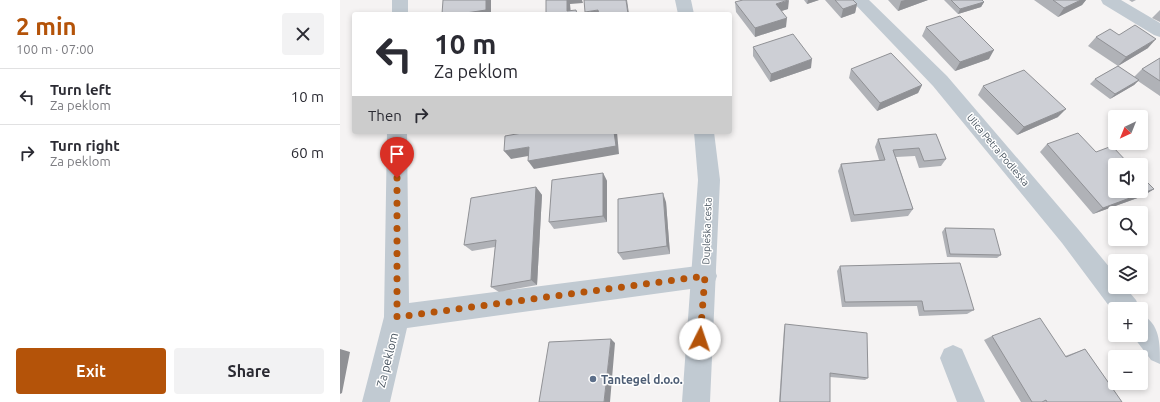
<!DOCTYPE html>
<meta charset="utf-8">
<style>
:root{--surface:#fff;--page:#f2f2f3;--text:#2b2b33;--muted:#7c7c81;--line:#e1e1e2;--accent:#b45309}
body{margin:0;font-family:Ubuntu,sans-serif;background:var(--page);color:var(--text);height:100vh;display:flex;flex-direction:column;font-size:15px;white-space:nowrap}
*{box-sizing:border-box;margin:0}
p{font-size:13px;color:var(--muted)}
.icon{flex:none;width:22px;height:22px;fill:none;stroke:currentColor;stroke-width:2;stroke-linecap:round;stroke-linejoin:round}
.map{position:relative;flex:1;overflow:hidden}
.drawer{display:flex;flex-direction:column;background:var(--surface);width:340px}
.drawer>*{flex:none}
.top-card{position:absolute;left:12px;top:12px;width:380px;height:122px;border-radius:4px;box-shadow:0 2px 6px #0003;background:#fff;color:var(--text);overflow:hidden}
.needle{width:26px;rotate:223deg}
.buttons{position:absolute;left:768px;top:110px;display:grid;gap:8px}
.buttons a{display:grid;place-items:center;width:40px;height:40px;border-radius:4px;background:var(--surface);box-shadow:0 2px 6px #0003;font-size:20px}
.pin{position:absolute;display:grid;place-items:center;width:34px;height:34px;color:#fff;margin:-41px -17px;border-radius:50% 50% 50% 0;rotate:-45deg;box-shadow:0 0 4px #0007}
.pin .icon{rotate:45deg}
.me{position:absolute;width:44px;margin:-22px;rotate:4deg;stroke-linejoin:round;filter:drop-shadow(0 0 3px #0008)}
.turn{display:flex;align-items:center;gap:14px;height:84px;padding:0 16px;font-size:18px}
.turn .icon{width:52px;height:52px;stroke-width:2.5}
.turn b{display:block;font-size:28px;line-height:34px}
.then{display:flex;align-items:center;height:38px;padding:0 16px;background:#0003;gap:8px;font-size:15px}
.round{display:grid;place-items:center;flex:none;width:42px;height:42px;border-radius:4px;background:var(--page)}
.summary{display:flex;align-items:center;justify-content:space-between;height:68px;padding:0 16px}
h1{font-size:24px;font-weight:600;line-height:30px;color:var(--accent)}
.cta{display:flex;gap:8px;margin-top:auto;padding:8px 16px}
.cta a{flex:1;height:46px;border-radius:4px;background:var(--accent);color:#fff;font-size:16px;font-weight:600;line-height:46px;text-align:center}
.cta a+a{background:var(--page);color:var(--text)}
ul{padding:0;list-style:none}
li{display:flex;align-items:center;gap:12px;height:56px;padding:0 16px;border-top:1px solid var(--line)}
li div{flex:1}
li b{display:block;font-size:15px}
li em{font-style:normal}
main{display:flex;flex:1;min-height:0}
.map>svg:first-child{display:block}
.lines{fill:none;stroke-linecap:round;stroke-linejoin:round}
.minor{fill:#c1cad2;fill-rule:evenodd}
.tertiary{fill:#c1cad2;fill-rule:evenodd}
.wall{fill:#b0b2b7}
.shaded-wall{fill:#909195}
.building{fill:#cdcfd5;stroke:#909195}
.route{stroke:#b45309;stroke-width:7;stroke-dasharray:0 12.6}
.service-dot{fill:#5c6f8a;stroke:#fff;stroke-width:1.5}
.labels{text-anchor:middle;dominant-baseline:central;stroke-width:3;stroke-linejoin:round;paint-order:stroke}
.street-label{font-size:10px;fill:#4a5661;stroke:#fff}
.near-street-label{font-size:12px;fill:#4a5661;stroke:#fff}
.near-service-label{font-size:12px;font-weight:bold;fill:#4e5e75;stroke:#fff;text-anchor:start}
</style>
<main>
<section class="drawer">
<div class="summary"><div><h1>2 min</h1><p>100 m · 07:00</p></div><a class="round"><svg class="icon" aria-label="close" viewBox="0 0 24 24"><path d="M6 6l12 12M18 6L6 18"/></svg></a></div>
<ul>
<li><svg class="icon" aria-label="left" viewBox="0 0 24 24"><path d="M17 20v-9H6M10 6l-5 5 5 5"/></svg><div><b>Turn left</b><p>Za peklom</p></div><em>10 m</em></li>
<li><svg class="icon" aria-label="right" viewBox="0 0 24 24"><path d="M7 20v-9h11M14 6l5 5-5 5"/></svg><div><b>Turn right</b><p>Za peklom</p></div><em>60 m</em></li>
</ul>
<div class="cta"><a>Exit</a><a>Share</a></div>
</section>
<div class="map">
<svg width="820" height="402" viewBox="0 0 820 402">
<rect width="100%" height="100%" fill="#f5f3f3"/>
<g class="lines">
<path class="minor" d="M 52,0 L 68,0 L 68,14 L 52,14 Z
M 511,0 L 529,0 L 607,76 L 738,229 L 775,274 L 775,287 L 785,287 L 796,300 L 800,309 L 775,309 L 775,314 L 722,243 L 593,86 Z
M 761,0 L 781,0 L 820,23 L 820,37 L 814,35 L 763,4 Z
M 47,132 L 67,132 L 69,303 L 365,265 L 374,268 L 377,276 L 374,284 L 365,287 L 67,328 L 50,402 L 22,402 L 44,317 Z
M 801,314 C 820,324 820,342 820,364 L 811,360 L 792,335 L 801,335 Z
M 613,345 L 622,349 L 645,402 L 617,402 L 600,358 L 604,349 Z"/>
<path class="tertiary" d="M 335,0 L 351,0 L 354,14 L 338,14 Z
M 354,132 L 374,132 L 380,180 L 370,402 L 342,402 L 358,180 Z"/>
</g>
<path class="wall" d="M 464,0 L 479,0 L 467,4 Z
M 485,0 L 513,0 L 517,4 L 515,13 L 501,18 Z
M 548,0 L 588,0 L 558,11 Z
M 604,0 L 642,0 L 644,2 L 641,7 L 618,14 Z
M 694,0 L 746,0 L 742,5 L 718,17 Z
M 789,0 L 796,0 L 792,2 Z
M 395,2 L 448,9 L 441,11 L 446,27 L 415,37 L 396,12 Z
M 820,10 L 820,22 L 812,18 Z
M 586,27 L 649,59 L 615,71 L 582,36 Z
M 779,35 L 808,48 L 778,66 L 794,77 L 802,69 L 820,58 L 820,96 L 798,81 L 794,85 L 770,99 L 750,84 L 755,79 L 778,66 L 748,46 L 756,37 Z
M 413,47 L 471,68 L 430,82 L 413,56 Z
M 511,69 L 582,85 L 578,93 L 537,111 L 509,78 Z
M 643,86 L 718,117 L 677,135 L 638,95 Z
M 596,134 L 606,159 L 601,166 L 579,168 L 575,156 L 556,157 L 573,209 L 568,216 L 511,222 L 498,171 L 501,164 L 539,160 L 535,147 L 538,139 Z
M 707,144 L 814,189 L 803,196 L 753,214 L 700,152 Z
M 263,173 L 267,181 L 267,222 L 214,229 L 209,222 Z
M 196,187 L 202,195 L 197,285 L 159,292 L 151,287 L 155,247 L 132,251 L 124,245 Z
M 326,202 L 330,254 L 283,260 L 278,253 Z
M 605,228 L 661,255 L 657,258 L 607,257 L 602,232 Z
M 500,266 L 634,310 L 627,314 L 579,316 L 577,306 L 502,307 L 497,271 Z
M 445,324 L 528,378 L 525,380 L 490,377 L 490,402 L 439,402 L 444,328 Z
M 652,336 L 725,356 L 745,349 L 782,402 L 681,402 L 644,340 Z"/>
<path class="shaded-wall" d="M 146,0 L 151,0 L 151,14 L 119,14 Z
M 227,0 L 242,0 L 243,3 L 230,4 L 231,14 L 227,11 Z
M 286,0 L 287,0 L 289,14 L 288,14 Z
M 449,0 L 448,9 L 435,13 L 436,4 Z
M 468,0 L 479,0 L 467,4 Z
M 565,0 L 588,0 L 558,11 L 561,1 Z
M 741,0 L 746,0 L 742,5 L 718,17 L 724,8 Z
M 644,2 L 641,7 L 618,14 L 620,9 Z
M 517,4 L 515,13 L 501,18 L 503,9 Z
M 258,10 L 260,14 L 246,14 L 245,12 Z
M 447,18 L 446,27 L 415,37 L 415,28 Z
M 816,39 L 808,48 L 778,66 L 786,57 Z
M 654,50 L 649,59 L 615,71 L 620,62 Z
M 472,59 L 471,68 L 430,82 L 431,74 Z
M 799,80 L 794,85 L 770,99 L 775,94 Z
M 582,85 L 578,93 L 537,111 L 540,103 Z
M 726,109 L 718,117 L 677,135 L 684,127 Z
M 274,132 L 277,132 L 279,154 L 194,169 L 188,161 Z
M 189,147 L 194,155 L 171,159 L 164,151 Z
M 263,173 L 267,181 L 267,222 L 263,216 Z
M 196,187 L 202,195 L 197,285 L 191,280 Z
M 814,189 L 803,196 L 753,214 L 763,208 Z
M 323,193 L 326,202 L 330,254 L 327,246 Z
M 271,339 L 275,343 L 270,402 L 264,402 Z
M 0,349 L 10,352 L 2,393 L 0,394 Z"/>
<path class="building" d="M 103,0 L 146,0 L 146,10 L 119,14 L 102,14 Z
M 206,0 L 227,0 L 227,11 L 236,10 L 237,14 L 206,14 Z
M 244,0 L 286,0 L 288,14 L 259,14 L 258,10 L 245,12 Z
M 403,0 L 448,0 L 436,4 L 447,18 L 415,28 L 395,2 Z
M 495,0 L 513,0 L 517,4 L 503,9 Z
M 611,0 L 642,0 L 644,2 L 620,9 Z
M 713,0 L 741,0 L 724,8 Z
M 620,16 L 654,50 L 620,62 L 586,27 Z
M 795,25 L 816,39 L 786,57 L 756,37 L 770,29 L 779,35 Z
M 453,34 L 472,59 L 431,74 L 413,47 Z
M 551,53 L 582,85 L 540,103 L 511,69 Z
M 820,58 L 820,81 L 802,69 Z
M 778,66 L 799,80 L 775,94 L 755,79 Z
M 684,70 L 726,109 L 684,127 L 643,86 Z
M 188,132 L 274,132 L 276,146 L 188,161 L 189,147 L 164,151 L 165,136 Z
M 738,133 L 756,152 L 772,146 L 790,165 L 775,165 L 775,191 L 801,191 L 801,176 L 814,189 L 763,208 L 707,144 Z
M 596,134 L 606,159 L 584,161 L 579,148 L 553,150 L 573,209 L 514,215 L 501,164 L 545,160 L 538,139 Z
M 263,173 L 263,216 L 209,222 L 212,180 Z
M 196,187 L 191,280 L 151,287 L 156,240 L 124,245 L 131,198 Z
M 323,193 L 327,246 L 278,253 L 278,199 Z
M 605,228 L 654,229 L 661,255 L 610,254 Z
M 620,263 L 634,310 L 584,311 L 582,301 L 505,302 L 500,266 Z
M 700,318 L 726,357 L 745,349 L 782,402 L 707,402 L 706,400 L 702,402 L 692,402 L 652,336 Z
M 445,324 L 527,333 L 528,378 L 490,373 L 490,402 L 440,402 Z
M 271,339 L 264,402 L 199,402 L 209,342 Z"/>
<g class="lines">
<path class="route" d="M 57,178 L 57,317 L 365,276 L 360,339"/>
</g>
<circle class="service-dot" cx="253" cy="379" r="4"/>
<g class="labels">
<g class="street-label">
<text transform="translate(658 150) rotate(50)">Ulica Petra Podleska</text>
<text transform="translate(367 231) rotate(-88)">Dupleška cesta</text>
</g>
<g class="near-street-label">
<text transform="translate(47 360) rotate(-76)">Za peklom</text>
</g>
<g class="near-service-label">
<text x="261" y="379">Tantegel d.o.o.</text>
</g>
</g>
</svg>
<div class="buttons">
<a><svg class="needle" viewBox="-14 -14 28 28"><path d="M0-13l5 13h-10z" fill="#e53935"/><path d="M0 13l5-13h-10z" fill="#7c7c81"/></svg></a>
<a><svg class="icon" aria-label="sound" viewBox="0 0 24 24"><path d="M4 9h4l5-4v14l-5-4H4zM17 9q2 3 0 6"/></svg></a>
<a><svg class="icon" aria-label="search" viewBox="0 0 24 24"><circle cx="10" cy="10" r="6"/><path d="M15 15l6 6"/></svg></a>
<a><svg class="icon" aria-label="layers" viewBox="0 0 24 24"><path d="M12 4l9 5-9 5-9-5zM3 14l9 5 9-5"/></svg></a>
<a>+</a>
<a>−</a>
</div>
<div class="pin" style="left:57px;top:178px;background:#d93025"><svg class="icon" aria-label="arrive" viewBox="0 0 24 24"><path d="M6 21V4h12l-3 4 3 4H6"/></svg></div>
<svg class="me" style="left:360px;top:339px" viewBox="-20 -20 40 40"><circle r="19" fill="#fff"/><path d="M0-13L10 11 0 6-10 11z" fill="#b45309"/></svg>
<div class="top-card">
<div class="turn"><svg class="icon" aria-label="left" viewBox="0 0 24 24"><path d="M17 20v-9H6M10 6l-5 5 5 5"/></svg><div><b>10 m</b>Za peklom</div></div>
<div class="then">Then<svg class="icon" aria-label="right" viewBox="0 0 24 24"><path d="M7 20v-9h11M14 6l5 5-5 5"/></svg></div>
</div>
</div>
</main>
